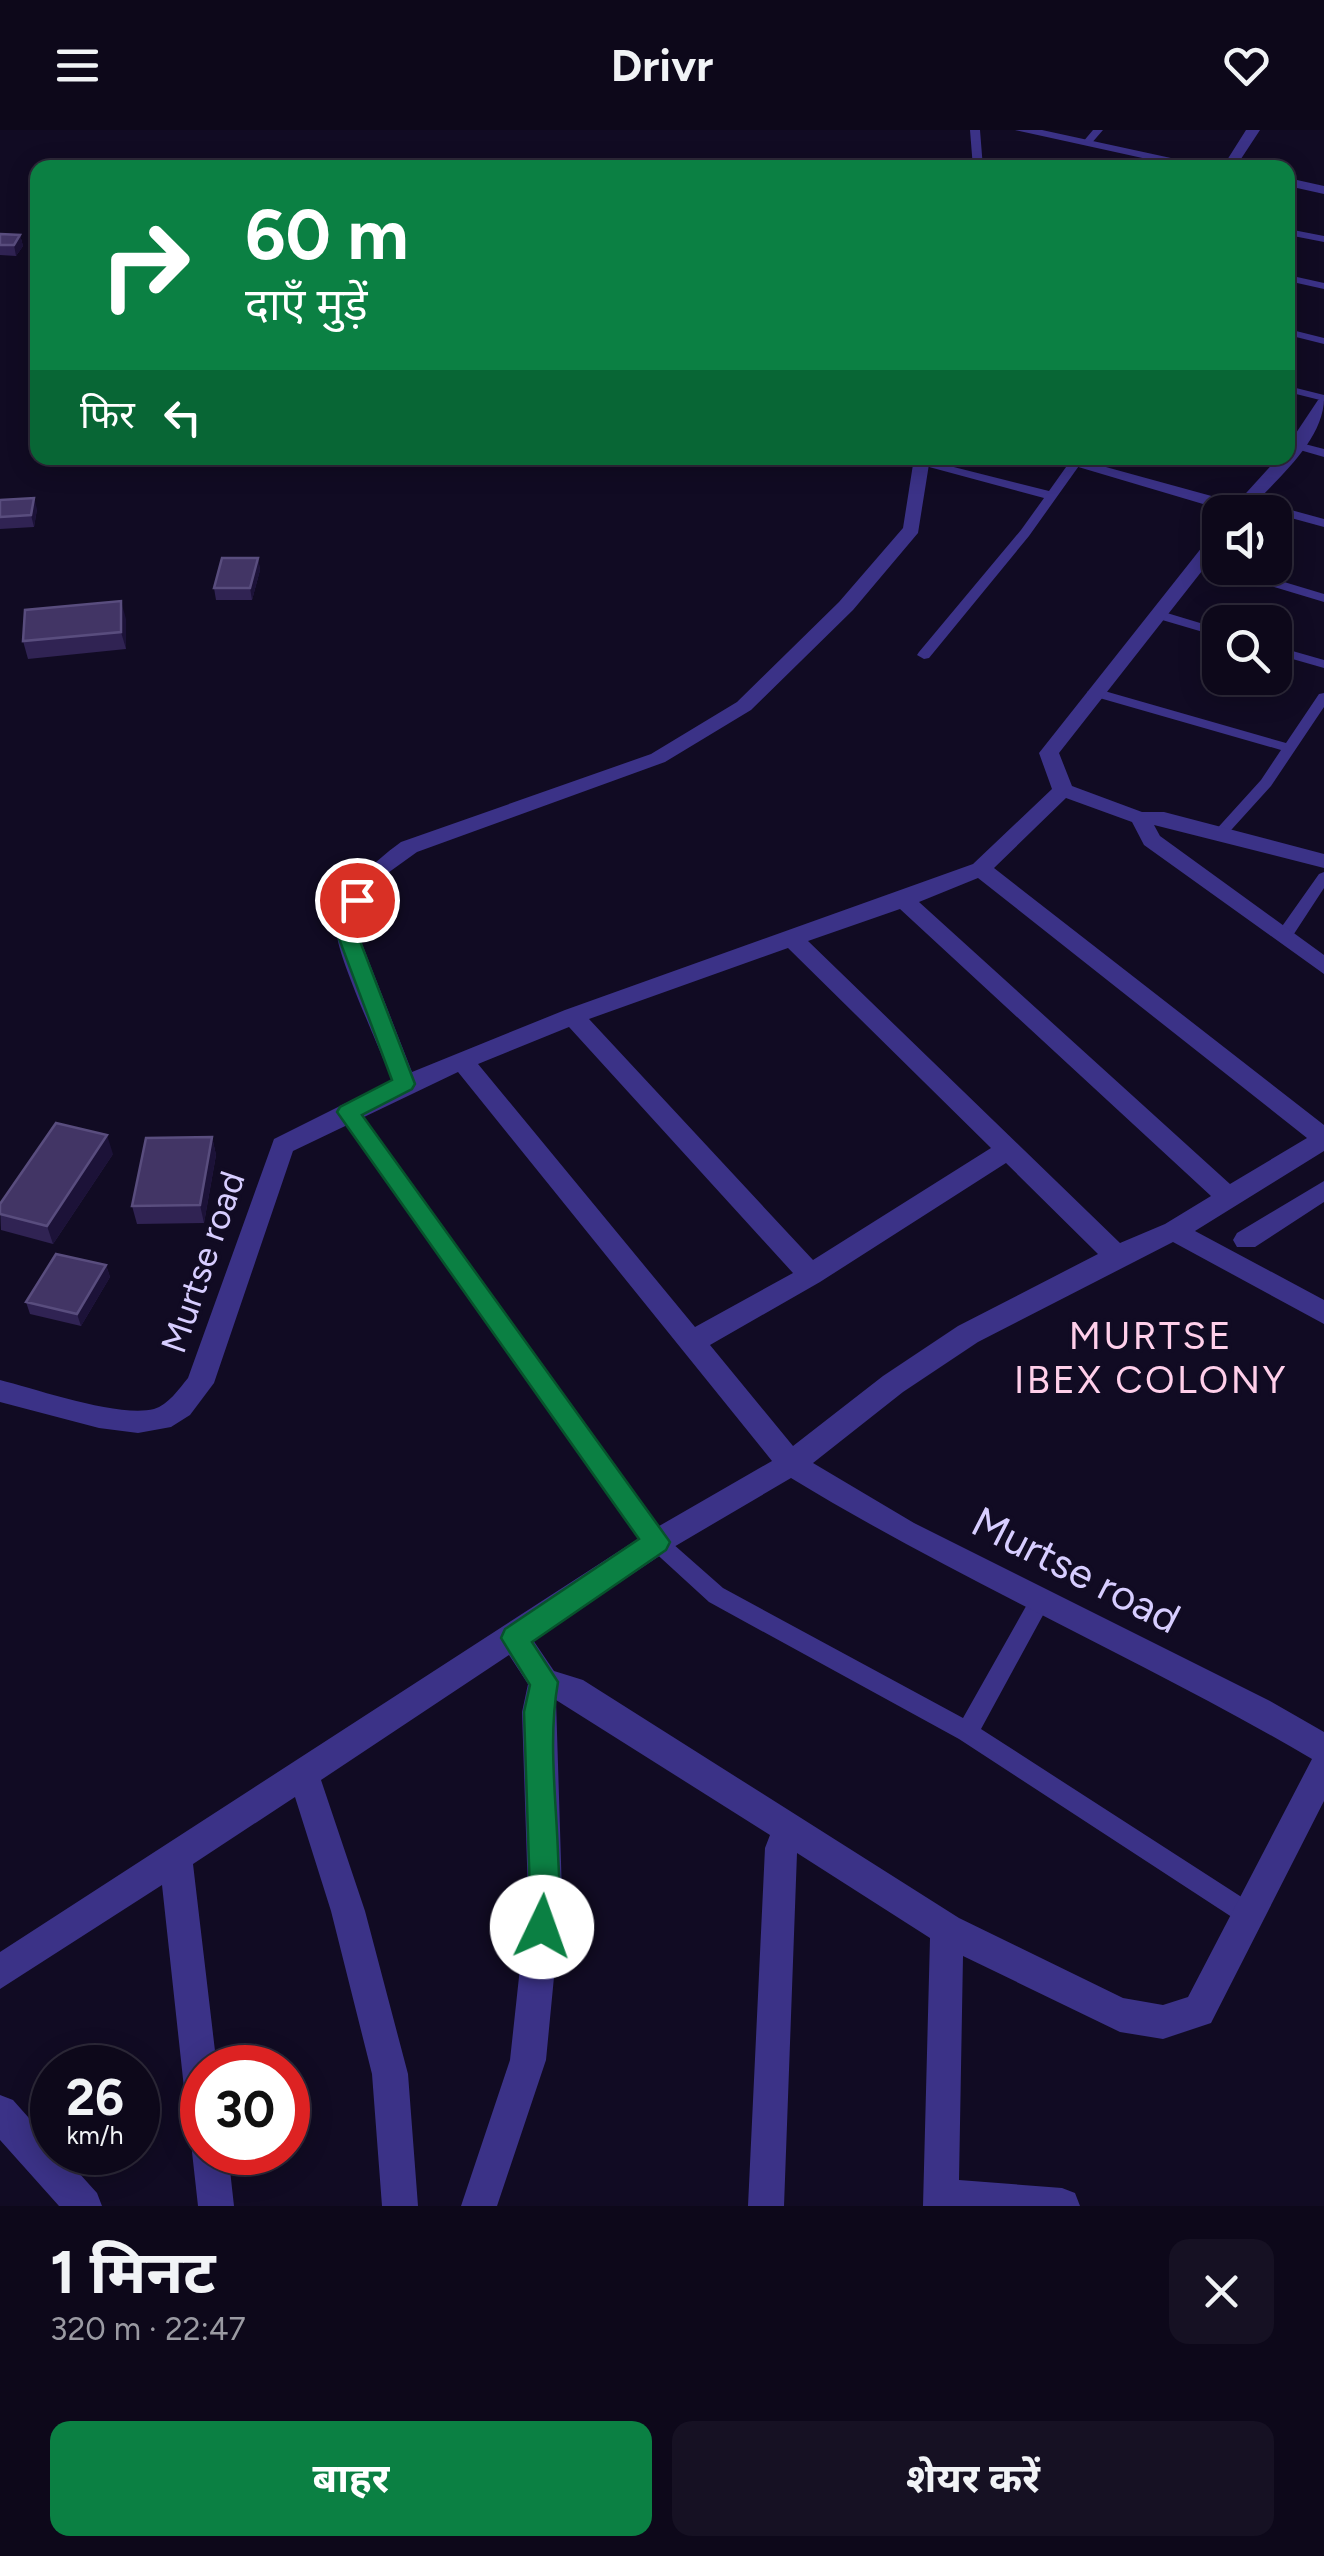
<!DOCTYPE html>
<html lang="hi">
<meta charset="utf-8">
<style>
:root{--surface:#0d081a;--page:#161123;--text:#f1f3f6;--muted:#9a9aa2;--line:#2d2939;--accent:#0b8043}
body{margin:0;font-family:Figtree,"Noto Sans Devanagari",sans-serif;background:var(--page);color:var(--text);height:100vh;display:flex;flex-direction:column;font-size:38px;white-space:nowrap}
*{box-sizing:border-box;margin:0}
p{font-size:32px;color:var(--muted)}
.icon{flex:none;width:55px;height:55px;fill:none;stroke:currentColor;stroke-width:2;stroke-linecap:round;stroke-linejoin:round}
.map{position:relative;height:2076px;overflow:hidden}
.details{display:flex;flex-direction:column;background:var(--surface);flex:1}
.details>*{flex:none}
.guide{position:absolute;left:30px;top:30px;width:1265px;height:305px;border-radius:20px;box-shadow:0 5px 25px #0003,0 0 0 2px var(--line);background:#0b8043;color:#fff;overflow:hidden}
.controls{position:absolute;left:1202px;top:365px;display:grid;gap:20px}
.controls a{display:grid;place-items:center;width:90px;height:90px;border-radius:20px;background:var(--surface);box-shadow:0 5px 25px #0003,0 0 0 2px var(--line);font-size:50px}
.speed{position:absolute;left:30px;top:1915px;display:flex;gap:20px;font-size:50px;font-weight:700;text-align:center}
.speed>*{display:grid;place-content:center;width:130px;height:130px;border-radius:50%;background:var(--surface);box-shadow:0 5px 25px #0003,0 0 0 2px var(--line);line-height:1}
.speed small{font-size:25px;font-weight:400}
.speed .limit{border:15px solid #d22;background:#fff;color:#111}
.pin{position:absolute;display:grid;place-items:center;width:85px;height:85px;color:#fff;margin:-42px;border:5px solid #fff;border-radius:50%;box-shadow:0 2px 10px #0007}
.me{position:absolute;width:110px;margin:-55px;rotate:3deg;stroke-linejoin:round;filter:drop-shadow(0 0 8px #0008)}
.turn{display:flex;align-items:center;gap:35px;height:210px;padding:0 50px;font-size:45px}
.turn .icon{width:130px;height:130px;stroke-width:2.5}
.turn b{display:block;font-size:70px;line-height:85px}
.then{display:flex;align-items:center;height:95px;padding:0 50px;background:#0003;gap:20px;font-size:38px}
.round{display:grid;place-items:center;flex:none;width:105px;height:105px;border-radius:20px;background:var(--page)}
.overview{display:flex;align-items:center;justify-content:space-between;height:170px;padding:0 50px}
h1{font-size:60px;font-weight:700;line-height:75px}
.primary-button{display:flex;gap:20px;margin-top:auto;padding:20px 50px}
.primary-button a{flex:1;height:115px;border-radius:20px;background:var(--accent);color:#fff;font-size:40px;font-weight:700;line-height:115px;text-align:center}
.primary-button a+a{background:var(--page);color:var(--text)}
header{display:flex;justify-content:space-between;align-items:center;height:130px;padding:0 50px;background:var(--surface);font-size:45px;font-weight:700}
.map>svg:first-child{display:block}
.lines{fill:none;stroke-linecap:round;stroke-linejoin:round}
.lane{fill:#3b3287;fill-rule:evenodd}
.street{fill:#3b3287;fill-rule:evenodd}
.wall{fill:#302353}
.shaded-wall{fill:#1c1238}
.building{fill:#423565;stroke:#594d7e;stroke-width:2.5}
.route{fill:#0b8043;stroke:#07532c;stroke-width:2.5}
.labels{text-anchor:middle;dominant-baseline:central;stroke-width:8;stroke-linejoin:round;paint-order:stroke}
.street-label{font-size:35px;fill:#d7cdff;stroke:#110b23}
.neighbourhood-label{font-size:38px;letter-spacing:2.5px;fill:#ffcfea;stroke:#110b23}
.near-street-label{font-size:42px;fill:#d7cdff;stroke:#110b23}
</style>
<header><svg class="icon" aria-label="menu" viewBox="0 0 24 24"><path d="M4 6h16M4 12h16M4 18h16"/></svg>Drivr<svg class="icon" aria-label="heart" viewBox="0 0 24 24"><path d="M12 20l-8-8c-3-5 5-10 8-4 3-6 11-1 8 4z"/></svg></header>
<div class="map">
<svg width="1324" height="2076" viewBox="0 0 1324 2076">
<rect width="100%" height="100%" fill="#110b23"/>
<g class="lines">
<path class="lane" d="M 970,0 L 980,0 L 983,38 L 973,38 Z
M 1093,0 L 1103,0 L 1090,15 L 1084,15 L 1082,13 Z
M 1288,99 L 1324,106 L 1324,112 L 1288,105 Z
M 1288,145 L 1324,153 L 1324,159 L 1288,151 Z
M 1288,199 L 1324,208 L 1324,214 L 1288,205 Z
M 1288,256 L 1324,265 L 1324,271 L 1288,262 Z
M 1297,312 L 1324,319 L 1324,327 L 1293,318 L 1293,314 Z
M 918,328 L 1049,361 L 1071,330 L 1081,333 L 1029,406 L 929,528 L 924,529 L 917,525 L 919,522 L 1021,400 L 1044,368 L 918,334 Z
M 1247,368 L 1324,389 L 1324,397 L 1243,375 L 1243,369 Z
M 1220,436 L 1237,438 L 1324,464 L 1324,472 L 1221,441 Z
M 1157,480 L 1220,499 L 1220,507 L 1152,487 L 1150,484 Z
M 1275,516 L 1324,530 L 1324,538 L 1275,524 Z
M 1094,558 L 1286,613 L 1319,564 L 1324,563 L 1324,577 L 1271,656 L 1223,709 L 1213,709 L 1213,703 L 1261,650 L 1281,620 L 1089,565 L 1087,562 Z
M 1324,742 L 1324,758 L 1290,810 L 1278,810 L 1276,806 L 1278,802 L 1319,744 Z
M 348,976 L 354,978 L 664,1406 L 723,1458 L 963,1588 L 1034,1462 L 1041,1460 L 1048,1462 L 1051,1469 L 1048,1476 L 981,1599 L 1257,1777 L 1261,1785 L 1257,1793 L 1249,1797 L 1241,1793 L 959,1609 L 709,1472 L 650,1418 L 342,986 L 339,982 L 342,978 Z"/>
<path class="street" d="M 1015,0 L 1042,0 L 1217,38 L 1188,38 Z
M 1246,0 L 1260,0 L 1235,38 L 1222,38 Z
M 1288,48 L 1324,56 L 1324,64 L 1288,56 Z
M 1324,268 C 1324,312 1274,351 1247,382 L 1230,382 L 1048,328 L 1073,328 L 1237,373 L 1278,328 L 1288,328 L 1288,315 L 1318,270 Z
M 914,328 L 930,328 L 918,403 L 853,480 L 751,580 L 665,632 L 417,722 L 385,745 L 368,770 L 359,806 L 412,942 L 565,880 L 973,734 L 1052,659 L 1039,623 L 1214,402 L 1220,401 L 1220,418 L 1059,623 L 1072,656 L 1142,682 L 1164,682 L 1324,724 L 1324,738 L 1154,695 L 1160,706 L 1324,825 L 1324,844 L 1144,715 L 1132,692 L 1066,668 L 994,738 L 1324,995 L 1324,1021 L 1195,1101 L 1324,1170 L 1324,1194 L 1173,1112 L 978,1212 L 903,1262 L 813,1333 L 914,1393 L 1270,1571 L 1324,1602 L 1324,1671 L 1211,1893 L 1163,1909 L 1120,1902 L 963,1826 L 959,2050 L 1062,2058 L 1075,2063 L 1080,2076 L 923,2076 L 930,1808 L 797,1723 L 784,2076 L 748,2076 L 765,1718 L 770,1705 L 556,1570 L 562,1764 L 546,1930 L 497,2076 L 461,2076 L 510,1930 L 528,1764 L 522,1582 L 528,1554 L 509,1525 L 321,1650 L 365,1781 L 408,1944 L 418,2076 L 382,2076 L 372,1944 L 331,1781 L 295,1667 L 193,1734 L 217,1938 L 202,1938 L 202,1976 L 189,1971 L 184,1958 L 162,1755 L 0,1859 L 0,1822 L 647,1403 L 772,1331 L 458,942 L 293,1021 L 214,1253 L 190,1285 L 171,1297 L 138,1303 L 99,1298 L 0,1272 L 0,1250 C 36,1259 119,1288 154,1279 C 168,1275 179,1259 188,1248 L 274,1009 L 392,950 C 382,924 337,825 337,804 C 338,763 371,734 401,712 L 651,624 L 737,572 L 839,472 L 903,398 ZM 978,748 L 1307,1008 L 1230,1054 L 919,772 ZM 900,779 L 1211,1066 L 1165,1094 L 1120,1113 L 808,811 ZM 788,818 L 991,1018 L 813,1130 L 589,889 ZM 569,897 L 793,1143 L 695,1197 L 478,934 ZM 1006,1033 L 1098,1124 L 958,1196 L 883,1246 L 793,1316 L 710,1215 L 820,1152 ZM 791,1348 C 960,1451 1142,1529 1312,1629 L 1188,1867 L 1163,1875 L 1123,1868 L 959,1788 L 583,1550 L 554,1541 L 533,1510 L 667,1421 Z
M 1324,1051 L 1324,1072 L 1255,1117 L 1237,1117 L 1233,1110 L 1237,1103 Z
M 0,1965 L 13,1970 L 52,2014 L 52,2022 L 60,2022 L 97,2063 L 102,2076 L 59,2076 L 0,2010 Z
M 202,2007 L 202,2022 L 228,2022 L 234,2076 L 198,2076 L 192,2022 L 197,2009 Z"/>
</g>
<path class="wall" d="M 0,104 L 20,105 L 23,116 L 16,126 L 0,125 Z
M 0,370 L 37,379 L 34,397 L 0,399 Z
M 258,428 L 260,440 L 252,470 L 216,470 L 214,458 Z
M 126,489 L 126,519 L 28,529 L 23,511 Z
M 212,1007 L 216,1025 L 204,1093 L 137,1094 L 132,1076 Z
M 113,1024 L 53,1114 L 1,1100 L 0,1074 Z
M 106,1135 L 110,1147 L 81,1196 L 30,1184 L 26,1172 Z"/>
<path class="shaded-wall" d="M 20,105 L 23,116 L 16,126 L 14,115 Z
M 34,368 L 37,379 L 34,397 L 31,385 Z
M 258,428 L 260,440 L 252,470 L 250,458 Z
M 121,471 L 126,489 L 126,519 L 121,502 Z
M 107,1005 L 113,1024 L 53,1114 L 47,1096 Z
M 212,1007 L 216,1025 L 204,1093 L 200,1075 Z
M 106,1135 L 110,1147 L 81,1196 L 77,1184 Z"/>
<path class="building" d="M 0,104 L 20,105 L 14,115 L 0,115 Z
M 34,368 L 31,385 L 0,387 L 0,370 Z
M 222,428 L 258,428 L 250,458 L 214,458 Z
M 121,471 L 121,502 L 23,511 L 25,480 Z
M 56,993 L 107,1005 L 47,1096 L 0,1084 L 0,1074 Z
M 212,1007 L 200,1075 L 132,1076 L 146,1008 Z
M 56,1124 L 106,1135 L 77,1184 L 26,1172 Z"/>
<path class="route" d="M 357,763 L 367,770 L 358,806 L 415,954 L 412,959 L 362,985 L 670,1412 L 666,1420 L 532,1512 L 558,1552 C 548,1608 556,1667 558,1723 C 559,1751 563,1781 552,1808 L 542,1812 L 531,1808 L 526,1797 L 530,1764 L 524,1582 L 530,1555 L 501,1508 L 505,1499 L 639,1409 L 337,982 L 340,977 L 392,950 L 338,806 L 347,770 Z"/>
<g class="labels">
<g class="street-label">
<text transform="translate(203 1132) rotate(-71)">Murtse road</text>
</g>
<g class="neighbourhood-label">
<text x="1151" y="1206">MURTSE<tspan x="1151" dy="44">IBEX COLONY</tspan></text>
</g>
<g class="near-street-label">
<text transform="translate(1076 1440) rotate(27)">Murtse road</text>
</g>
</g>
</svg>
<div class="controls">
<a><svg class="icon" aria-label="sound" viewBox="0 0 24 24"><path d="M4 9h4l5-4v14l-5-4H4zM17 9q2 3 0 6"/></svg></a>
<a><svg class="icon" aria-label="search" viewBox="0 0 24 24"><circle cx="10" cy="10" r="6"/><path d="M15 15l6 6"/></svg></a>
</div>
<div class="speed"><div>26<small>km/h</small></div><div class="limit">30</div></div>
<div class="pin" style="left:357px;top:770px;background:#d93025"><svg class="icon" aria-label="arrive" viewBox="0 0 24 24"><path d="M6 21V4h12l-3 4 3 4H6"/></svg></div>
<svg class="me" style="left:542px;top:1797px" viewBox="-20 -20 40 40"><circle r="19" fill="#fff"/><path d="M0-13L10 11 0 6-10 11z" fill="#0b8043"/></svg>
<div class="guide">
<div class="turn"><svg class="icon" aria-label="right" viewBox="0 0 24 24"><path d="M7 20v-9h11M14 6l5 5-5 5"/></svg><div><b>60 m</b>दाएँ मुड़ें</div></div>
<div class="then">फिर<svg class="icon" aria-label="left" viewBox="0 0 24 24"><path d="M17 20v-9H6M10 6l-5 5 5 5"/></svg></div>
</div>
</div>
<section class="details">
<div class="overview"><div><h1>1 मिनट</h1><p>320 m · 22:47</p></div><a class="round"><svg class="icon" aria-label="close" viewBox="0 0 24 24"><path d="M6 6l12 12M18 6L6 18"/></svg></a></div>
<div class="primary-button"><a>बाहर</a><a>शेयर करें</a></div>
</section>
